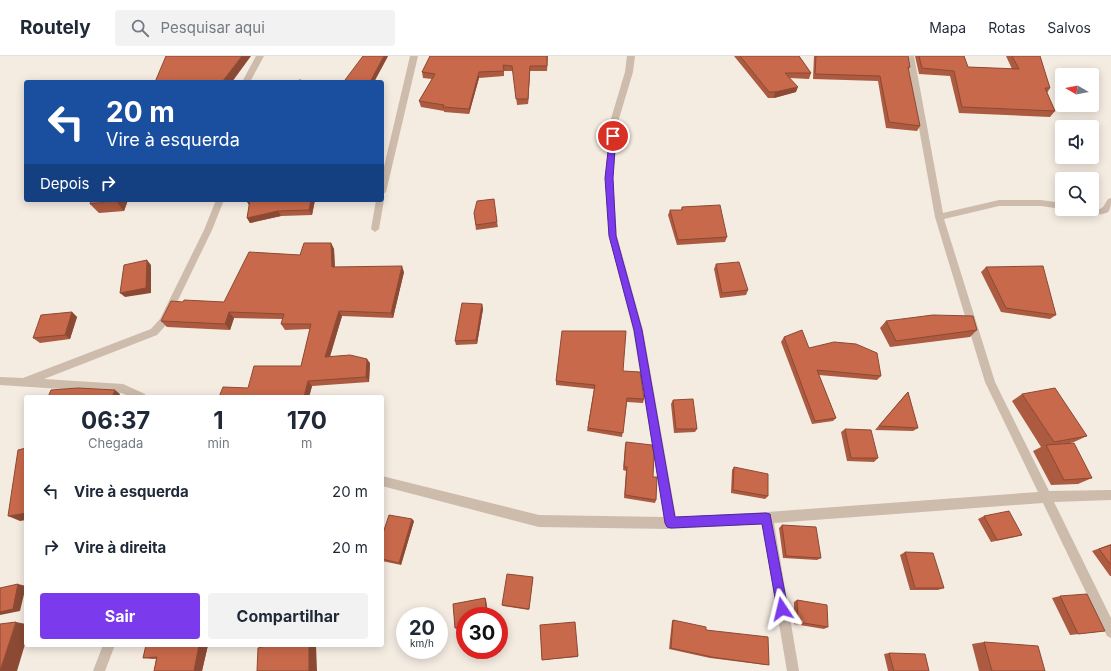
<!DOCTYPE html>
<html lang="pt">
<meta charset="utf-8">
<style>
:root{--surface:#fff;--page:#f2f2f3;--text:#1f2937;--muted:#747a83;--line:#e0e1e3;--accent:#7c3aed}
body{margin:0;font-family:Inter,sans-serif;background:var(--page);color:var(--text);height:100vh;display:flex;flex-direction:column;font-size:15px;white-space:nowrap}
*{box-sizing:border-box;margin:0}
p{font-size:13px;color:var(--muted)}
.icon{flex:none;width:22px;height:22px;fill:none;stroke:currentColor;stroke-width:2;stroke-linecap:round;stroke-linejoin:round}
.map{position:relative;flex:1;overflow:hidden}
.panel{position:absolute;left:24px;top:339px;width:360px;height:252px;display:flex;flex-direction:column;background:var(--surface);border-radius:4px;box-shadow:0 2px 10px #0003}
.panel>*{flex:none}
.guide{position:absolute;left:24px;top:24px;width:360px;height:122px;border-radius:4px;box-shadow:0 2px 10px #0003;background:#1a4fa0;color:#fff;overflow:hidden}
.needle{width:26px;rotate:279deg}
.fabs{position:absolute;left:1055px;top:12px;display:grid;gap:8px}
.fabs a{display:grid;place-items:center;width:44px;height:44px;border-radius:4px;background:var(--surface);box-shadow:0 2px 10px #0003;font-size:20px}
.speed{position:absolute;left:396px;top:551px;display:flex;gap:8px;font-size:20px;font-weight:700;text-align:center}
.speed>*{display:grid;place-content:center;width:52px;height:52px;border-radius:50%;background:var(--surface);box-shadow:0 2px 10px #0003;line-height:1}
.speed small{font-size:10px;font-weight:400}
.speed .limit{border:6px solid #d22;background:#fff;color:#111}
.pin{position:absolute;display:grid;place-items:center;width:34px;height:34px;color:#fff;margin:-17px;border:2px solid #fff;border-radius:50%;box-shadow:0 1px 4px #0007}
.me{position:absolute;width:44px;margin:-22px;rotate:350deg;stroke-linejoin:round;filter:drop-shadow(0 0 3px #0008)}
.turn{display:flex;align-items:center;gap:14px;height:84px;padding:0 16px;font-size:18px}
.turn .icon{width:52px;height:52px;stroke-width:2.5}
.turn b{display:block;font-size:28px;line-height:34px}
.then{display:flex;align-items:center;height:38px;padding:0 16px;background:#0003;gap:8px;font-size:15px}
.eta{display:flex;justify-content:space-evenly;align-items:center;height:68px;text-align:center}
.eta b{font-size:24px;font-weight:700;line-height:28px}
.cta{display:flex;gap:8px;margin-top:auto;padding:8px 16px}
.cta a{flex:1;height:46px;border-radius:4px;background:var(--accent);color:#fff;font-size:16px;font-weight:700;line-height:46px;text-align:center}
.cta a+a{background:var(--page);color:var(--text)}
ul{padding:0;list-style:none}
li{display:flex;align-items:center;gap:12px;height:56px;padding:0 16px}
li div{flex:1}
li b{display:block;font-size:15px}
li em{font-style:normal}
header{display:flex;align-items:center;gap:24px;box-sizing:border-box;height:56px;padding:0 20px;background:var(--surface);border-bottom:1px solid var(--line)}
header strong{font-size:19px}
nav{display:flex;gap:22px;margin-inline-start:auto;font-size:14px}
.search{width:280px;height:36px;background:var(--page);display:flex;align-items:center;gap:10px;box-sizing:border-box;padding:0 14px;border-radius:4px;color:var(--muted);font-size:15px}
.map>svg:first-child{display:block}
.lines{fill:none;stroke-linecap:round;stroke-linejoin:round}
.minor{fill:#cdbbac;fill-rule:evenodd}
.wall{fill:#ac5a40}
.shaded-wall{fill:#8c4a34}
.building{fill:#c8694b;stroke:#8c4a34}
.route{fill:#7c3aed;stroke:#51269a}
</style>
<header>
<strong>Routely</strong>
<div class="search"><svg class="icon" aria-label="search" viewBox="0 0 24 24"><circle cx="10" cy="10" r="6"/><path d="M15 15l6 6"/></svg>Pesquisar aqui</div>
<nav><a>Mapa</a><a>Rotas</a><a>Salvos</a></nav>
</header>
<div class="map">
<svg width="1111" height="615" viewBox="0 0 1111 615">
<rect width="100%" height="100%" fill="#f4ebe1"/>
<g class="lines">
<path class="minor" d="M 256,0 L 264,0 L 250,26 L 242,26 Z
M 410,0 L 418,0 L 386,136 L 382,139 L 382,119 Z
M 627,0 L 635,0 L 633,16 L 618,66 L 613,123 L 617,180 L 643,274 L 676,461 L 767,456 L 1038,436 L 985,326 L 935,161 L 906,0 L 914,0 L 943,157 L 999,144 L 1041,144 L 1062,147 L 1062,153 L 1041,150 L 999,150 L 944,163 L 995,326 L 1049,435 L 1111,434 L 1111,444 L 1054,446 L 1111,562 L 1111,582 L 1107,580 L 1043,447 L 774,467 L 799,615 L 787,615 L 762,468 L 671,473 L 539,471 L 382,430 L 382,420 L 539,459 L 664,461 L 633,274 L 609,180 L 605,123 L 610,66 L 625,16 Z
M 382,142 L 384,144 L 379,173 L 375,176 L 371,173 L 376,144 L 382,144 Z
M 1111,142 C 1111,146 1111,151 1109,155 C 1104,161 1078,159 1073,153 L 1100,153 L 1103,151 L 1108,143 Z
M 216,144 L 224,144 L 212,174 L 166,269 L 157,279 L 44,323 L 123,328 L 145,338 L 146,341 L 130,341 L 122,337 L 0,329 L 0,321 L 23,322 L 151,273 L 160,263 L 204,174 Z
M 103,589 L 115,589 L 105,615 L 93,615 Z"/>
</g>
<path class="wall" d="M 388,0 L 374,26 L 345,26 L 345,24 Z
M 430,0 L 548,0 L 547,15 L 530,15 L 528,48 L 517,49 L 513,15 L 504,15 L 504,20 L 479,22 L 469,58 L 444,56 L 444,55 L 421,51 L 419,45 L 432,23 L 423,22 L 422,16 Z
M 734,0 L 799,0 L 811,17 L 809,23 L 790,22 L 796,36 L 774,42 L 768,42 Z
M 814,0 L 908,0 L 910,11 L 908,15 L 920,70 L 917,75 L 886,72 L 878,25 L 813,23 Z
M 915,0 L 964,0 L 968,11 L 1012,13 L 1006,0 L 1040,0 L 1050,32 L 1047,37 L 1055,55 L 1050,61 L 959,57 L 950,20 L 919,18 Z
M 128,144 L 124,155 L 99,157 L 90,148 Z
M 246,144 L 315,144 L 312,159 L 281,160 L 250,167 L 247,162 L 249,149 Z
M 682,151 L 727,181 L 725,186 L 677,189 L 668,159 L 670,154 L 681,154 Z
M 474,157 L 497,166 L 498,171 L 476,174 Z
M 331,187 L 334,193 L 335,211 L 404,216 L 393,262 L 342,260 L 330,301 L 370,307 L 369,326 L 312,330 L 309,341 L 219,341 L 248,332 L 301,310 L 310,273 L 285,274 L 281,268 L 283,263 L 234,262 L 230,274 L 167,271 L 161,265 L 183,246 L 224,246 L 300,199 Z
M 716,208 L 748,234 L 746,239 L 720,242 L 714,213 Z
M 986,211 L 1056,259 L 1050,263 L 1001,256 L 981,216 Z
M 482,248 L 483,253 L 477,288 L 456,289 L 455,285 Z
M 72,256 L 77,261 L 70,283 L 40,287 L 33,282 Z
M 886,265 L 977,274 L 970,281 L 890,291 L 880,272 Z
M 784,281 L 809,292 L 881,320 L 877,324 L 819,319 L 836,362 L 833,365 L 812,368 L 781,286 Z
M 623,315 L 644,343 L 643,347 L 627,346 L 622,381 L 587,375 L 594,333 L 556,329 L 556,325 Z
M 908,336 L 918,372 L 913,375 L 875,374 L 904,340 Z
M 1022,338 L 1087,380 L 1074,386 L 1070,387 L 1092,422 L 1078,428 L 1051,429 L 1033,395 L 1041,391 L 1012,345 Z
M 673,344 L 697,373 L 695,376 L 674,377 L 671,348 Z
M 845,373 L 878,402 L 874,406 L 847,405 L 841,376 Z
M 626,386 L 653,421 L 656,444 L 655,447 L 624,442 L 626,415 L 623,414 L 625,389 Z
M 734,411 L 768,440 L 765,443 L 731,437 L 732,414 Z
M 984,460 L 1022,479 L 1015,481 L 991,486 L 978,463 Z
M 414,465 L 401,509 L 382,505 L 382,480 Z
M 782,469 L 821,502 L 817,504 L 783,502 L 779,472 Z
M 1111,488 L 1111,520 L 1110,520 L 1092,495 Z
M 905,496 L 944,532 L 938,534 L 910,534 L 900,499 Z
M 533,521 L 533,523 L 529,554 L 503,550 L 502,549 Z
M 1060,540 L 1105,575 L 1070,579 L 1052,542 Z
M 485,542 L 486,544 L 488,560 L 465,560 L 465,572 L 457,573 L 455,572 L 453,548 Z
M 797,544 L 828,571 L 824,573 L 794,568 L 794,546 Z
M 673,564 L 706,574 L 769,609 L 766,609 L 710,602 L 669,593 L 672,565 Z
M 540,569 L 578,600 L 578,601 L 542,604 Z
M 984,586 L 1045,615 L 979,615 L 972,588 Z
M 146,589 L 208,589 L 202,615 L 154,615 L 156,603 L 152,603 L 143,602 Z
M 889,597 L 929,615 L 888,615 L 884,598 Z"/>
<path class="shaded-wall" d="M 242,0 L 251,0 L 232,26 L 222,26 Z
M 384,0 L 388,0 L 374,26 L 370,26 Z
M 530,10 L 530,15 L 528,48 L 528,43 Z
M 479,16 L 479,22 L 469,58 L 469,53 Z
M 798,31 L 796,36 L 774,42 L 775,36 Z
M 116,144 L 128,144 L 124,155 L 116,145 Z
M 246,144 L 252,144 L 249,149 Z
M 311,144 L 315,144 L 312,159 L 309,154 Z
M 278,155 L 281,160 L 250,167 L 247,162 Z
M 331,187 L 334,193 L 335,217 L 332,211 Z
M 147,204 L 151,209 L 151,237 L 125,241 L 120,237 Z
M 402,210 L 404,216 L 393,262 L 391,257 Z
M 482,248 L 483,253 L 477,288 L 476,284 Z
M 339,255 L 342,260 L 328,306 L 325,301 Z
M 72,256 L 77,261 L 70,283 L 65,279 Z
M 229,256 L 234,262 L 230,274 L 225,268 Z
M 367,303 L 370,307 L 369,326 L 366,321 Z
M 308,325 L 312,330 L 309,341 L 304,341 Z
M 115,334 L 120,338 L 119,341 L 112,341 Z
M 26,457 L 26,464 L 20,465 L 8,460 Z
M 412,463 L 414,465 L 401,509 L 399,507 Z
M 18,528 L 26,530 L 20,555 L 0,559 L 0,556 Z
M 485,542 L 486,544 L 488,560 L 487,560 Z
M 16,566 L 26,568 L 26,585 L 17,615 L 0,615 Z
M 199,589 L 208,589 L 202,615 L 194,615 Z
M 309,589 L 316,589 L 317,615 L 309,615 Z"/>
<path class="building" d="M 166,0 L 242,0 L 222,26 L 155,26 Z
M 363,0 L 384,0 L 370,26 L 359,26 L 345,24 Z
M 430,0 L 547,0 L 547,10 L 530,10 L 528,43 L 516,43 L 512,10 L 503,9 L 504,15 L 479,16 L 469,53 L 443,51 L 444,49 L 419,45 L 435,18 L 422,16 Z
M 740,0 L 799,0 L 811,17 L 785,17 L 798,31 L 775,36 L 769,36 Z
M 816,0 L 908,0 L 910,11 L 908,11 L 920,70 L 889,66 L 880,20 L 815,18 Z
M 919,0 L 964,0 L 968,11 L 1019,13 L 1012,0 L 1040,0 L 1050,32 L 1045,32 L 1055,55 L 962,51 L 954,15 L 922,12 Z
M 301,24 L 300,26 L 287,26 Z
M 494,143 L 497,166 L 476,169 L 474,157 L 477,145 Z
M 91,144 L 116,144 L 116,145 L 90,148 Z
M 250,144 L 311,144 L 309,154 L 278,155 L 247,162 Z
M 720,149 L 727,181 L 678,184 L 670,154 L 682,154 L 682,151 Z
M 304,187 L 331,187 L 332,211 L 402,210 L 391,257 L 339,255 L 325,301 L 350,299 L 367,303 L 366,321 L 308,325 L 304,341 L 219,341 L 223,331 L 248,332 L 254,310 L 301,310 L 311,268 L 281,268 L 284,258 L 229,256 L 225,268 L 161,265 L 171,245 L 183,246 L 184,244 L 224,246 L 249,196 L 300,199 Z
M 147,204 L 146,232 L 120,237 L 124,209 Z
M 739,206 L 748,234 L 722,237 L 716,208 Z
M 1043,210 L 1056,259 L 1006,252 L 986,211 Z
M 462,247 L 482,248 L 476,284 L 455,285 Z
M 72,256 L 65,279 L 33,282 L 41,259 Z
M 933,259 L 973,260 L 977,274 L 896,285 L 886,265 Z
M 802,274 L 809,292 L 834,286 L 856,288 L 877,297 L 881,320 L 817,314 L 836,362 L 815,365 L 784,281 Z
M 562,275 L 626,275 L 623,315 L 640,316 L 644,343 L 627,342 L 623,377 L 588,372 L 595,329 L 556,325 Z
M 78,332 L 115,334 L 112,341 L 48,341 L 51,334 Z
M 1055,332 L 1087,380 L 1054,386 L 1022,338 Z
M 908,336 L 918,372 L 879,370 Z
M 693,343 L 697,373 L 676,373 L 673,344 Z
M 845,373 L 871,374 L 878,402 L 851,402 Z
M 626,386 L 652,389 L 654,398 L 653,421 L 657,421 L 656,444 L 625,439 L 627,411 L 624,411 Z
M 1074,387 L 1092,422 L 1064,424 L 1046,389 Z
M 26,392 L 26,457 L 8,460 L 18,394 Z
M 734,411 L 768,418 L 768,440 L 733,434 Z
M 1009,455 L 1022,479 L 997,484 L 984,460 Z
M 389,459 L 412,463 L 399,507 L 382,503 L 382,480 Z
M 782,469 L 816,471 L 821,502 L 786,500 Z
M 1111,489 L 1111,509 L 1099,493 Z
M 905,496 L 933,497 L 944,532 L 915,532 Z
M 507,518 L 533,521 L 529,553 L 502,549 Z
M 18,528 L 13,553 L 0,556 L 0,532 Z
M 1087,538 L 1105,575 L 1078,578 L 1060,540 Z
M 485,542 L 487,560 L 465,560 L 465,570 L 455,572 L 453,548 Z
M 797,544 L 827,549 L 828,571 L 798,566 Z
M 673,564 L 706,571 L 706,574 L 768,581 L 769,609 L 712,601 L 671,592 Z
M 16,566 L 0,615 L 0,568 Z
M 575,566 L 578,600 L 542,604 L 540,569 Z
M 984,586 L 1038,590 L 1045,615 L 992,615 Z
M 146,589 L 199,589 L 194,615 L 154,615 L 157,601 L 143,602 Z
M 270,589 L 309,589 L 309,615 L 257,615 L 258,592 Z
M 889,597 L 925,598 L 929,615 L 894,615 Z"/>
<path class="route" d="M 610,78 L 613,78 L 616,80 L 613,122 L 616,180 L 642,274 L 675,461 L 766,457 L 770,458 L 788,553 L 786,557 L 782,559 L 779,557 L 777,553 L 762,468 L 671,472 L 667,471 L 665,467 L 634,274 L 609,180 L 605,122 Z"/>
</svg>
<div class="fabs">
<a><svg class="needle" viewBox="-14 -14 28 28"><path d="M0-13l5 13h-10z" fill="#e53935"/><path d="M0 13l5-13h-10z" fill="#747a83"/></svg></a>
<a><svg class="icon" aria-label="sound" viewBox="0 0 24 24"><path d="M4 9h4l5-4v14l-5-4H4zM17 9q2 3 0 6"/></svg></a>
<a><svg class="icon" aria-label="search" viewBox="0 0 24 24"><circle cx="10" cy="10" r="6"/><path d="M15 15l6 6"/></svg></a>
</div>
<div class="speed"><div>20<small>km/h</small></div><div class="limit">30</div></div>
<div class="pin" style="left:613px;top:80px;background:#d93025"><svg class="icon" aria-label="arrive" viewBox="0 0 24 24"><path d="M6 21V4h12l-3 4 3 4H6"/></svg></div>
<svg class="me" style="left:782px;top:553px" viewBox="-20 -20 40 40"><path d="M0-17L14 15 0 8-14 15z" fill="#7c3aed" stroke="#fff" stroke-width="4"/></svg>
<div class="guide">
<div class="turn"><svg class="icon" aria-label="left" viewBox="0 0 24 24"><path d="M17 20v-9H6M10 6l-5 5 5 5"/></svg><div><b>20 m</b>Vire à esquerda</div></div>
<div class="then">Depois<svg class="icon" aria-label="right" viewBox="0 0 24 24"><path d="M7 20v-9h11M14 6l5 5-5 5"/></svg></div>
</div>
<section class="panel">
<div class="eta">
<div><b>06:37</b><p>Chegada</p></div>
<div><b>1</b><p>min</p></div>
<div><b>170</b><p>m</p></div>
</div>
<ul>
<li><svg class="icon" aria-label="left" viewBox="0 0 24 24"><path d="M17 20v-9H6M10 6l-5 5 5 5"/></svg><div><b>Vire à esquerda</b></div><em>20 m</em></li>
<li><svg class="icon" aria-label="right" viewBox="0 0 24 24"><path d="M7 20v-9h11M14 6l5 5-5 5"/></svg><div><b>Vire à direita</b></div><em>20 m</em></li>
</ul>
<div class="cta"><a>Sair</a><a>Compartilhar</a></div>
</section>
</div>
